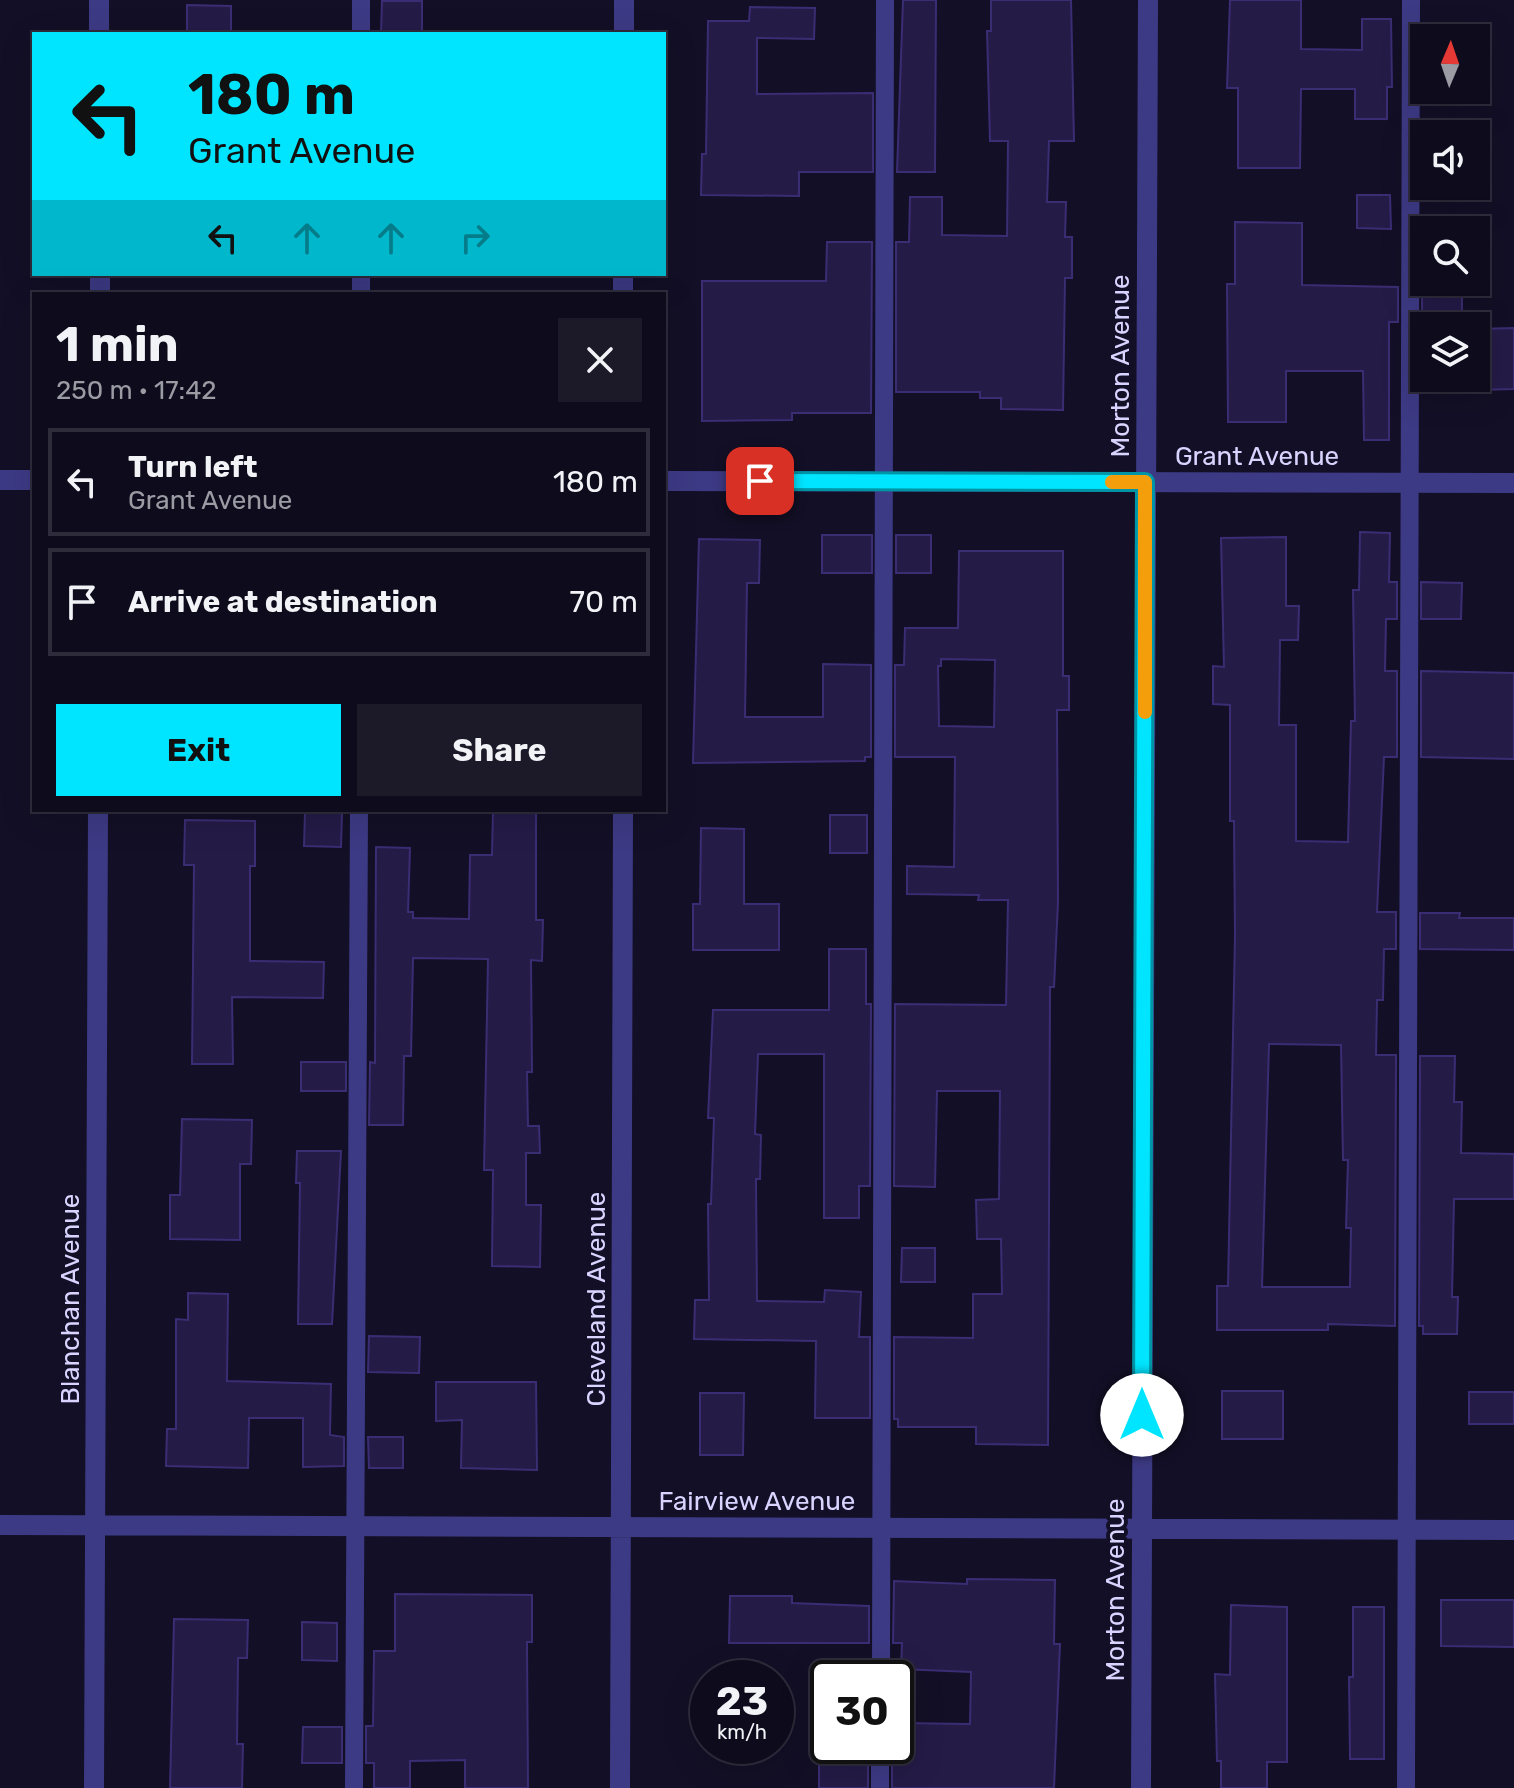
<!DOCTYPE html>
<meta charset="utf-8">
<style>
:root{--surface:#0e0b1c;--page:#1c1929;--text:#f1f3f6;--muted:#9b9ba3;--line:#2e2b3b;--accent:#00e5ff}
body{margin:0;font-family:Rubik,sans-serif;background:var(--page);color:var(--text);height:100vh;display:flex;flex-direction:column;font-size:30px;white-space:nowrap}
*{box-sizing:border-box;margin:0}
p{font-size:26px;color:var(--muted)}
.icon{flex:none;width:44px;height:44px;fill:none;stroke:currentColor;stroke-width:2;stroke-linecap:round;stroke-linejoin:round}
.map{position:relative;flex:1;overflow:hidden}
.side{position:absolute;left:32px;top:292px;width:634px;height:520px;display:flex;flex-direction:column;background:var(--surface);border-radius:0px;box-shadow:0 8px 32px #0002,0 0 0 2px var(--line)}
.side>*{flex:none}
.guide{position:absolute;left:32px;top:32px;width:634px;height:244px;border-radius:0px;box-shadow:0 8px 32px #0002,0 0 0 2px var(--line);background:#00e5ff;color:#111;overflow:hidden}
.needle{width:52px;rotate:2deg}
.buttons{position:absolute;left:1410px;top:24px;display:grid;gap:16px}
.buttons a{display:grid;place-items:center;width:80px;height:80px;border-radius:0px;background:var(--surface);box-shadow:0 8px 32px #0002,0 0 0 2px var(--line);font-size:40px}
.speed{position:absolute;left:690px;top:1660px;display:flex;gap:16px;font-size:40px;font-weight:700;text-align:center}
.speed>*{display:grid;place-content:center;width:104px;height:104px;border-radius:50%;background:var(--surface);box-shadow:0 8px 32px #0002,0 0 0 2px var(--line);line-height:1}
.speed small{font-size:20px;font-weight:400}
.speed .limit{border:4px solid #111;border-radius:12px;background:#fff;color:#111}
.pin{position:absolute;display:grid;place-items:center;width:68px;height:68px;color:#fff;margin:-34px;border-radius:16px;box-shadow:0 4px 12px #0006}
.me{position:absolute;width:88px;margin:-44px;rotate:0deg;stroke-linejoin:round;filter:drop-shadow(0 0 6px #0008)}
.turn{display:flex;align-items:center;gap:28px;height:168px;padding:0 24px;font-size:36px}
.turn .icon{width:104px;height:104px;stroke-width:2.5}
.turn b{display:block;font-size:56px;line-height:68px}
.lanes{display:flex;align-items:center;height:76px;padding:0 24px;background:#0003;justify-content:center;gap:40px;direction:ltr}
.lanes .off{opacity:.35}
.round{display:grid;place-items:center;flex:none;width:84px;height:84px;border-radius:0px;background:var(--page)}
.headline{display:flex;align-items:center;justify-content:space-between;height:136px;padding:0 24px}
h1{font-size:48px;font-weight:700;line-height:60px}
.button{display:flex;gap:16px;margin-top:auto;padding:16px 24px}
.button a{flex:1;height:92px;border-radius:0px;background:var(--accent);color:#111;font-size:32px;font-weight:700;line-height:92px;text-align:center}
.button a+a{background:var(--page);color:var(--text)}
ul{padding:0;list-style:none}
li{display:flex;align-items:center;gap:24px;height:108px;margin:0 16px 12px;padding:0 8px;border:4px solid var(--line);border-radius:0px}
li div{flex:1}
li b{display:block;font-size:30px}
li em{font-style:normal}
.map>svg:first-child{display:block}
.building{fill:#241b47;stroke:#3b2d73;stroke-width:2;fill-rule:evenodd}
.lines{fill:none;stroke-linecap:round;stroke-linejoin:round}
.service{stroke:#3d3a85;stroke-width:18}
.minor{stroke:#3d3a85;stroke-width:20}
.route-casing{stroke:#0095a6;stroke-width:20}
.route{stroke:#00e5ff;stroke-width:14}
.slow{stroke:#f59e0b;stroke-width:14}
.labels{text-anchor:middle;dominant-baseline:central;stroke-width:8;stroke-linejoin:round;paint-order:stroke}
.street-label{font-size:26px;fill:#d9d4ff;stroke:#130f26}
</style>
<div class="map">
<svg width="1514" height="1788" viewBox="0 0 1514 1788">
<rect width="100%" height="100%" fill="#130f26"/>
<path class="building" d="M 903,0 L 936,0 L 935,172 L 897,172 Z
M 991,0 L 1071,0 L 1074,141 L 1049,141 L 1047,202 L 1066,202 L 1065,237 L 1072,237 L 1072,278 L 1065,278 L 1063,410 L 1001,409 L 1001,398 L 980,398 L 980,392 L 896,392 L 896,242 L 909,242 L 910,197 L 942,197 L 942,235 L 1007,236 L 1008,141 L 990,141 L 987,31 L 991,31 Z
M 1230,0 L 1301,0 L 1301,49 L 1362,50 L 1362,19 L 1391,19 L 1392,87 L 1387,87 L 1387,119 L 1355,119 L 1355,89 L 1301,89 L 1300,168 L 1238,168 L 1238,88 L 1227,88 Z
M 382,1 L 422,1 L 422,34 L 381,34 Z
M 187,5 L 231,6 L 231,34 L 187,34 Z
M 750,7 L 815,8 L 814,39 L 757,38 L 757,94 L 873,93 L 873,172 L 799,172 L 799,196 L 701,195 L 702,154 L 706,154 L 708,21 L 749,21 Z
M 1357,195 L 1390,195 L 1391,229 L 1357,228 Z
M 1235,222 L 1302,223 L 1302,285 L 1398,287 L 1398,322 L 1389,322 L 1389,440 L 1364,440 L 1363,371 L 1286,371 L 1286,422 L 1228,422 L 1227,284 L 1235,284 Z
M 827,242 L 872,242 L 871,413 L 792,413 L 792,420 L 702,421 L 702,281 L 826,281 Z
M 1422,287 L 1462,288 L 1462,322 L 1422,322 Z
M 1514,328 L 1514,389 L 1476,390 L 1476,329 Z
M 1360,532 L 1390,533 L 1389,582 L 1397,582 L 1397,619 L 1386,619 L 1385,671 L 1397,671 L 1397,757 L 1384,757 L 1377,912 L 1396,912 L 1396,949 L 1384,949 L 1383,1000 L 1377,1000 L 1376,1055 L 1396,1055 L 1395,1326 L 1328,1324 L 1328,1330 L 1217,1330 L 1217,1286 L 1228,1286 L 1235,936 L 1234,821 L 1230,821 L 1230,705 L 1213,704 L 1213,666 L 1224,667 L 1221,538 L 1286,537 L 1286,606 L 1299,606 L 1298,640 L 1280,640 L 1279,725 L 1296,725 L 1296,841 L 1348,842 L 1351,721 L 1355,721 L 1353,590 L 1359,590 ZM 1269,1044 L 1341,1045 L 1343,1160 L 1348,1160 L 1346,1228 L 1351,1228 L 1350,1287 L 1262,1287 Z
M 822,535 L 872,535 L 872,573 L 822,573 Z
M 896,535 L 931,535 L 931,573 L 896,573 Z
M 699,539 L 760,540 L 759,583 L 747,583 L 745,717 L 823,717 L 823,664 L 871,665 L 871,757 L 865,757 L 865,761 L 693,763 Z
M 959,551 L 1063,551 L 1063,676 L 1069,676 L 1069,710 L 1057,710 L 1058,902 L 1054,987 L 1050,987 L 1048,1445 L 976,1444 L 976,1427 L 898,1427 L 898,1419 L 894,1419 L 894,1337 L 973,1338 L 973,1294 L 1002,1294 L 1001,1239 L 977,1239 L 976,1200 L 999,1199 L 1000,1091 L 937,1091 L 935,1187 L 894,1186 L 895,1004 L 1006,1005 L 1008,900 L 978,900 L 979,895 L 907,894 L 907,866 L 954,867 L 955,757 L 895,757 L 895,665 L 904,665 L 905,628 L 958,628 ZM 941,659 L 995,660 L 994,727 L 939,726 L 938,666 L 941,666 Z
M 1421,582 L 1462,583 L 1461,619 L 1421,619 Z
M 1421,671 L 1514,673 L 1514,759 L 1421,757 Z
M 493,810 L 536,810 L 536,920 L 543,920 L 542,961 L 531,960 L 532,1072 L 527,1072 L 528,1126 L 539,1126 L 540,1153 L 526,1153 L 526,1205 L 541,1205 L 540,1267 L 492,1266 L 493,1170 L 484,1170 L 488,959 L 413,958 L 411,1056 L 404,1056 L 403,1125 L 369,1125 L 370,1062 L 375,1063 L 376,847 L 410,848 L 408,912 L 413,912 L 413,918 L 469,919 L 470,855 L 492,855 Z
M 305,812 L 342,813 L 341,847 L 304,846 Z
M 830,815 L 867,815 L 867,853 L 830,853 Z
M 185,820 L 255,821 L 255,866 L 250,866 L 250,961 L 324,962 L 323,998 L 232,997 L 233,1064 L 192,1064 L 194,865 L 184,865 Z
M 701,828 L 744,829 L 744,904 L 779,904 L 779,950 L 693,950 L 693,904 L 700,904 Z
M 1420,913 L 1460,913 L 1459,918 L 1514,918 L 1514,950 L 1420,949 Z
M 829,949 L 866,949 L 866,1004 L 871,1004 L 870,1186 L 859,1186 L 859,1218 L 824,1218 L 824,1054 L 758,1054 L 755,1134 L 761,1135 L 760,1179 L 756,1179 L 757,1301 L 824,1302 L 825,1290 L 861,1292 L 859,1337 L 870,1337 L 870,1418 L 815,1418 L 816,1341 L 694,1339 L 695,1300 L 709,1300 L 708,1204 L 711,1204 L 714,1118 L 708,1118 L 713,1010 L 829,1010 Z
M 1420,1056 L 1455,1056 L 1454,1102 L 1462,1102 L 1461,1153 L 1514,1154 L 1514,1199 L 1454,1199 L 1452,1297 L 1458,1297 L 1457,1334 L 1423,1334 L 1423,1326 L 1419,1326 Z
M 301,1062 L 346,1062 L 346,1091 L 301,1091 Z
M 182,1119 L 252,1120 L 251,1164 L 240,1164 L 240,1240 L 170,1239 L 170,1195 L 180,1195 Z
M 297,1151 L 341,1151 L 332,1324 L 298,1324 L 300,1183 L 296,1183 Z
M 902,1248 L 935,1248 L 935,1282 L 901,1282 Z
M 188,1293 L 228,1294 L 227,1381 L 331,1384 L 330,1435 L 344,1437 L 344,1466 L 303,1467 L 303,1418 L 249,1418 L 248,1468 L 166,1466 L 167,1429 L 176,1429 L 176,1319 L 188,1320 Z
M 369,1336 L 420,1337 L 419,1373 L 368,1372 Z
M 436,1382 L 536,1382 L 537,1470 L 461,1468 L 462,1420 L 436,1421 Z
M 1222,1391 L 1283,1391 L 1283,1439 L 1222,1439 Z
M 1469,1392 L 1514,1392 L 1514,1424 L 1469,1424 Z
M 700,1393 L 744,1393 L 743,1455 L 700,1455 Z
M 368,1437 L 403,1437 L 403,1468 L 369,1468 Z
M 967,1579 L 1055,1580 L 1054,1644 L 1060,1644 L 1054,1788 L 892,1788 L 892,1746 L 900,1746 L 900,1723 L 970,1724 L 971,1672 L 901,1669 L 902,1643 L 893,1643 L 894,1581 L 967,1584 Z
M 395,1594 L 532,1595 L 532,1642 L 527,1642 L 528,1788 L 465,1788 L 465,1760 L 410,1761 L 410,1788 L 374,1788 L 374,1763 L 366,1763 L 366,1726 L 373,1726 L 374,1651 L 395,1651 Z
M 730,1596 L 792,1596 L 792,1603 L 869,1606 L 869,1643 L 729,1643 Z
M 1441,1600 L 1514,1600 L 1514,1647 L 1441,1646 Z
M 1231,1605 L 1287,1607 L 1287,1762 L 1267,1762 L 1267,1788 L 1221,1788 L 1221,1761 L 1217,1761 L 1215,1674 L 1230,1675 Z
M 1353,1607 L 1384,1607 L 1384,1759 L 1350,1759 L 1349,1677 L 1353,1677 Z
M 174,1619 L 248,1620 L 247,1658 L 238,1658 L 237,1744 L 243,1744 L 242,1788 L 170,1788 Z
M 302,1622 L 337,1623 L 337,1661 L 302,1660 Z
M 303,1727 L 342,1727 L 342,1763 L 302,1763 Z
M 819,1746 L 868,1746 L 868,1788 L 819,1788 Z"/>
<g class="lines">
<path class="service" d="M 361,0 L 361,34
M 361,274 L 361,294
M 881,1678 L 885,0
M 354,1788 L 359,810
M 880,1788 L 880,1746
M 1406,1788 L 1411,0"/>
<path class="minor" d="M 99,0 L 99,34
M 624,34 L 624,0
M 100,274 L 100,294
M 623,294 L 623,274
M 0,480 L 34,480
M 664,481 L 1514,483
M 0,1525 L 1514,1530
M 94,1788 L 98,810
M 620,1788 L 623,810
M 1141,1788 L 1148,0"/>
</g>
<g class="lines">
<defs>
<path id="route" d="M 760,481 L 1145,482 L 1142,1415"/>
</defs>
<use href="#route" class="route-casing"/>
<use href="#route" class="route"/>
<path class="slow" d="M 1112,482 L 1145,482 L 1145,712"/>
</g>
<g class="labels">
<g class="street-label">
<text transform="translate(1120 366) rotate(-90)">Morton Avenue</text>
<text x="1257" y="456">Grant Avenue</text>
<text transform="translate(70 1299) rotate(-90)">Blanchan Avenue</text>
<text transform="translate(596 1299) rotate(-90)">Cleveland Avenue</text>
<text x="757" y="1501">Fairview Avenue</text>
<text transform="translate(1115 1590) rotate(-90)">Morton Avenue</text>
</g>
</g>
</svg>
<div class="buttons">
<a><svg class="needle" viewBox="-14 -14 28 28"><path d="M0-13l5 13h-10z" fill="#e53935"/><path d="M0 13l5-13h-10z" fill="#9b9ba3"/></svg></a>
<a><svg class="icon" aria-label="sound" viewBox="0 0 24 24"><path d="M4 9h4l5-4v14l-5-4H4zM17 9q2 3 0 6"/></svg></a>
<a><svg class="icon" aria-label="search" viewBox="0 0 24 24"><circle cx="10" cy="10" r="6"/><path d="M15 15l6 6"/></svg></a>
<a><svg class="icon" aria-label="layers" viewBox="0 0 24 24"><path d="M12 4l9 5-9 5-9-5zM3 14l9 5 9-5"/></svg></a>
</div>
<div class="speed"><div>23<small>km/h</small></div><div class="limit">30</div></div>
<div class="pin" style="left:760px;top:481px;background:#d93025"><svg class="icon" aria-label="arrive" viewBox="0 0 24 24"><path d="M6 21V4h12l-3 4 3 4H6"/></svg></div>
<svg class="me" style="left:1142px;top:1415px" viewBox="-20 -20 40 40"><circle r="19" fill="#fff"/><path d="M0-13L10 11 0 6-10 11z" fill="#00e5ff"/></svg>
<div class="guide">
<div class="turn"><svg class="icon" aria-label="left" viewBox="0 0 24 24"><path d="M17 20v-9H6M10 6l-5 5 5 5"/></svg><div><b>180 m</b>Grant Avenue</div></div>
<div class="lanes"><svg class="icon" aria-label="left" viewBox="0 0 24 24"><path d="M17 20v-9H6M10 6l-5 5 5 5"/></svg><svg class="icon off" aria-label="ahead" viewBox="0 0 24 24"><path d="M12 20V5M6 11l6-6 6 6"/></svg><svg class="icon off" aria-label="ahead" viewBox="0 0 24 24"><path d="M12 20V5M6 11l6-6 6 6"/></svg><svg class="icon off" aria-label="right" viewBox="0 0 24 24"><path d="M7 20v-9h11M14 6l5 5-5 5"/></svg></div>
</div>
<section class="side">
<div class="headline"><div><h1>1 min</h1><p>250 m · 17:42</p></div><a class="round"><svg class="icon" aria-label="close" viewBox="0 0 24 24"><path d="M6 6l12 12M18 6L6 18"/></svg></a></div>
<ul>
<li><svg class="icon" aria-label="left" viewBox="0 0 24 24"><path d="M17 20v-9H6M10 6l-5 5 5 5"/></svg><div><b>Turn left</b><p>Grant Avenue</p></div><em>180 m</em></li>
<li><svg class="icon" aria-label="arrive" viewBox="0 0 24 24"><path d="M6 21V4h12l-3 4 3 4H6"/></svg><div><b>Arrive at destination</b></div><em>70 m</em></li>
</ul>
<div class="button"><a>Exit</a><a>Share</a></div>
</section>
</div>
